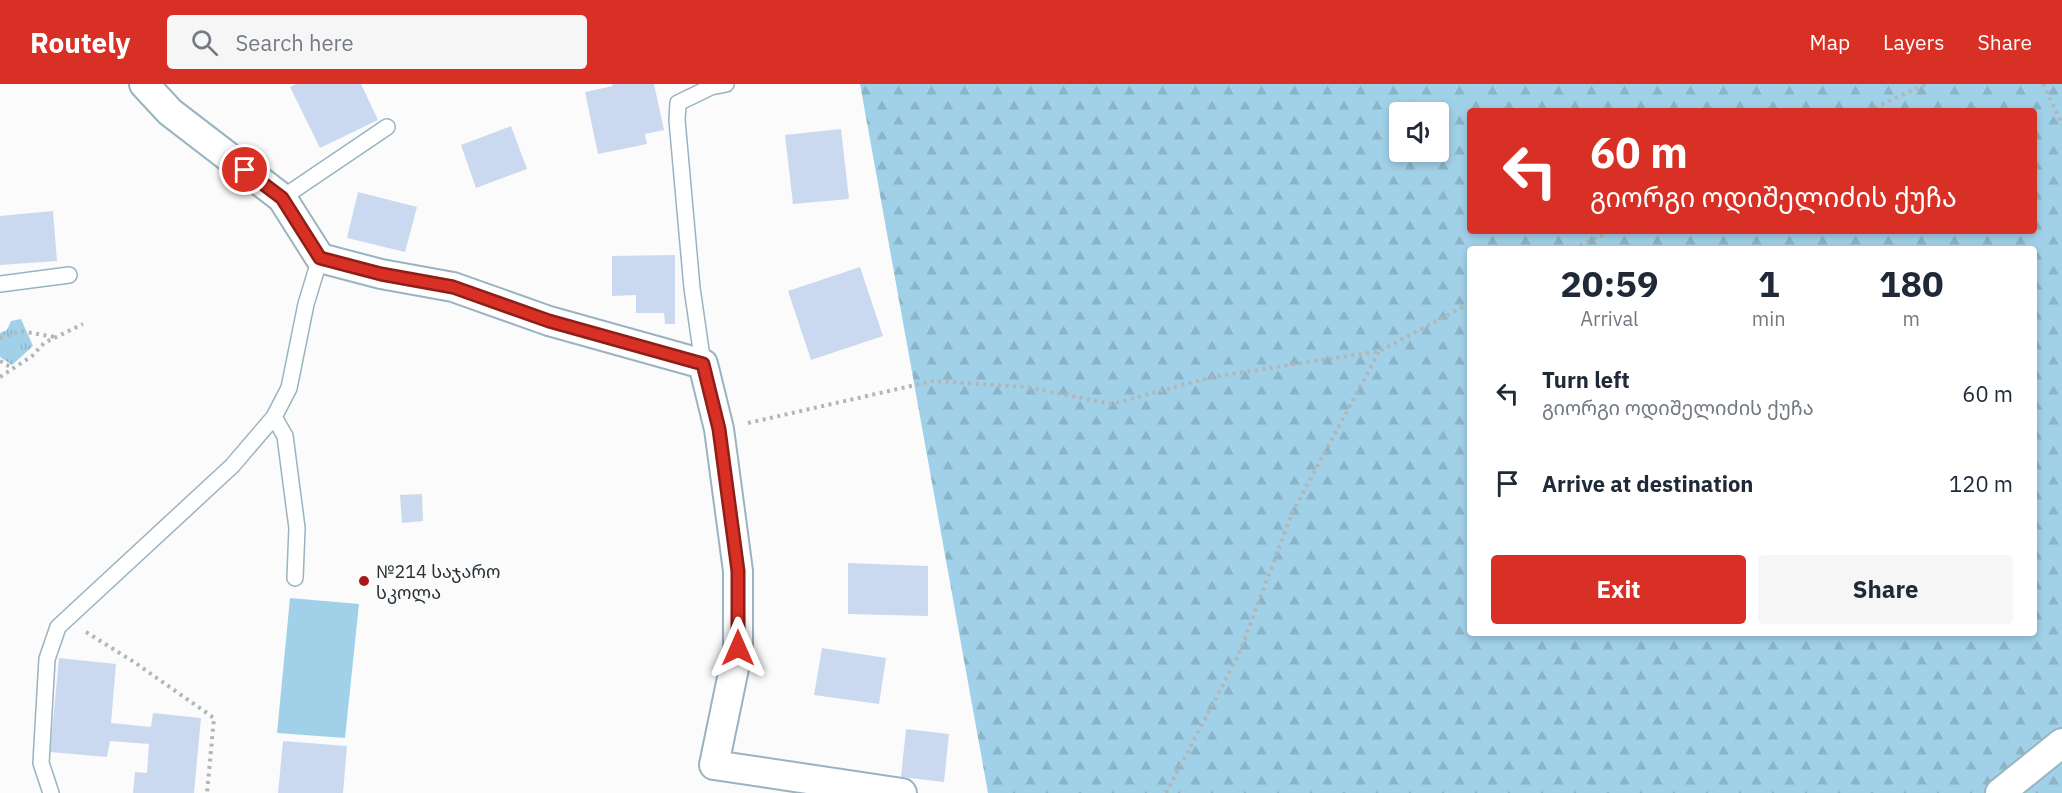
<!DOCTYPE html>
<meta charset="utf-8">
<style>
:root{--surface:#fff;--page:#f6f6f7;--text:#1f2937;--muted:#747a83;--accent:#d93025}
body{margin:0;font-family:"IBM Plex Sans","Noto Sans Georgian",sans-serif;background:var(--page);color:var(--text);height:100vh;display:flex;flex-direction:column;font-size:22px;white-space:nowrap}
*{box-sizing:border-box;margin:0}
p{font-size:20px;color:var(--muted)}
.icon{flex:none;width:33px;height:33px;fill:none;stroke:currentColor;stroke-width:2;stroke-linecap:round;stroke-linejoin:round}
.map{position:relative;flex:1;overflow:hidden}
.panel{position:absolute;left:1467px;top:162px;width:570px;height:390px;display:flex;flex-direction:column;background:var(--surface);border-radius:6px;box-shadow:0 3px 9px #0003}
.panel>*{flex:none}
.hud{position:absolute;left:1467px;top:24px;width:570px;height:126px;border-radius:6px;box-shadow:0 3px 9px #0003;background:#d93025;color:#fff;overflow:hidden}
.fabs{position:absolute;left:1389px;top:18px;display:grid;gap:12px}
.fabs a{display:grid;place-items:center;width:60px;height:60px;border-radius:6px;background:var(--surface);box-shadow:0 3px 9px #0003;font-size:30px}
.pin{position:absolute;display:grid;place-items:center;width:51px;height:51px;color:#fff;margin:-26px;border:3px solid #fff;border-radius:50%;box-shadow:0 2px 6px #0007}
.me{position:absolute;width:66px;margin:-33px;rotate:0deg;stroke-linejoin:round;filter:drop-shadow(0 0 4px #0008)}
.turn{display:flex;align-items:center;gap:21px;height:126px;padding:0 24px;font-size:27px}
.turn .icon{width:78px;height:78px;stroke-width:2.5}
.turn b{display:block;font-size:42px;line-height:51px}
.eta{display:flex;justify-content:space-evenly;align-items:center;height:102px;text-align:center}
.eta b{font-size:36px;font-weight:800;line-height:42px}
.cta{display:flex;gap:12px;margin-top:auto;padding:12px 24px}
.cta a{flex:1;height:69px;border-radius:6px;background:var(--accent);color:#fff;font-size:24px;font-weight:800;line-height:69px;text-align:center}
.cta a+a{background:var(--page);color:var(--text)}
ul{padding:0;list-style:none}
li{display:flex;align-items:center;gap:18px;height:90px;padding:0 24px}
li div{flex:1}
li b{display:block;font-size:22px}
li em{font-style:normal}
header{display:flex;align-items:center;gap:36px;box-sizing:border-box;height:84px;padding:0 30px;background:var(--accent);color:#fff}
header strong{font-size:28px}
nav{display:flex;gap:33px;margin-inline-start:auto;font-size:21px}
.search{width:420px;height:54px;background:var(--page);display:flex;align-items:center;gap:15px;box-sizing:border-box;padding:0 21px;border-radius:6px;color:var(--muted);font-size:22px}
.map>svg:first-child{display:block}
.grass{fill:url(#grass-tufts)}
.forest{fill:url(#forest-firs);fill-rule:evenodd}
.pitch{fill:#a1d1e8}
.building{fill:#cbd9f0}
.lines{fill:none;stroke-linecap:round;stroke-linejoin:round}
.lane-casing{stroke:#99b3c1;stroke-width:18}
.street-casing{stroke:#99b3c1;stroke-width:32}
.path{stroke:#b3b6b8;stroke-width:4;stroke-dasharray:3 4.5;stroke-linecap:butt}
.lane{stroke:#fff;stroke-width:15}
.street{stroke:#fff;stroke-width:28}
.route-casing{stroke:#8d1f18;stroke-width:15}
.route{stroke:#d93025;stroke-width:10}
.poi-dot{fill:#aa171a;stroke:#fbfbfb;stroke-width:2}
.labels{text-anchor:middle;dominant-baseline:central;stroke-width:4.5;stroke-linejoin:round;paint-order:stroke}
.poi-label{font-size:18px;fill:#273137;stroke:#fbfbfb;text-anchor:start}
</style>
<header>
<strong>Routely</strong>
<div class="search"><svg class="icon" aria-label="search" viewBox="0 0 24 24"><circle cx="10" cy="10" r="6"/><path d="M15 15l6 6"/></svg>Search here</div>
<nav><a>Map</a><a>Layers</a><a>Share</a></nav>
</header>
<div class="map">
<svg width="2062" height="709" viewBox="0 0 2062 709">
<defs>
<pattern id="grass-tufts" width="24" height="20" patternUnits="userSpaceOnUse" patternTransform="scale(1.5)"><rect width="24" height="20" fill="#a1d1e8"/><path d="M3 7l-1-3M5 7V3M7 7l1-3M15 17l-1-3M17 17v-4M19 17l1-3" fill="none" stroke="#8bb4c8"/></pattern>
<pattern id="forest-firs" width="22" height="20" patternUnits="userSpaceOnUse" patternTransform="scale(1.5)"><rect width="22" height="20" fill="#a1d1e8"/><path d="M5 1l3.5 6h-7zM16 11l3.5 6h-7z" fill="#8bb4c8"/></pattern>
</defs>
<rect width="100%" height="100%" fill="#fbfbfb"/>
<path class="grass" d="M 21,235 L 33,262 L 12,281 L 0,273 L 0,249 L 7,246 L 11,237 Z"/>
<path class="forest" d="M 860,0 L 2062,0 L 2062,709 L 988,709 ZM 1470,27 L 2034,27 L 2034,147 L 1470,147 ZM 1400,28 L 1438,28 L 1438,68 L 1400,68 ZM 1470,165 L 2034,165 L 2034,549 L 1470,549 Z"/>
<path class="pitch" d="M 290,514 L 359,520 L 345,654 L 277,649 Z"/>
<path class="building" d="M 296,0 L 361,0 L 378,36 L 320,64 L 290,3 Z
M 612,0 L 654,0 L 664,46 L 645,50 L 647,60 L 598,70 L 585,8 L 613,2 Z
M 511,42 L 527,85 L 476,104 L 461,61 Z
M 841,45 L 849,115 L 793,120 L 785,51 Z
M 358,108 L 417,123 L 405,168 L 347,154 Z
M 53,127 L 57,177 L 0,181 L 0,132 Z
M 675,171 L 675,240 L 665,240 L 664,229 L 636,229 L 636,211 L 612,212 L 612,172 Z
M 860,183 L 883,252 L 811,276 L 788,207 Z
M 422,410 L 423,437 L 402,439 L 400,411 Z
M 848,479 L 928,482 L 928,532 L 848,530 Z
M 822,564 L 886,574 L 879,620 L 814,611 Z
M 59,574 L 116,580 L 111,639 L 151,643 L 153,629 L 201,634 L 194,709 L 133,709 L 135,688 L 147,689 L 149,660 L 110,657 L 107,673 L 50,668 Z
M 906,645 L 949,650 L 944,698 L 901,693 Z
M 283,657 L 347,662 L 343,709 L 278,709 Z"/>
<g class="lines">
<defs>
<path id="lane" d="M 282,114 L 387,43
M 0,200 L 69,191
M 703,280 L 692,204 L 677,36 L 678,19 L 711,3 L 726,0
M 274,333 L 285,352 L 297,444 L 295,494
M 51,709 L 41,679 L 47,575 L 58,543 L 232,382 L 274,333 L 289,304 L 306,220 L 320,174"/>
<path id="street" d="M 144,0 L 170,28 L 282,114 L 320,174 L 381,190 L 453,203 L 549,237 L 703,280 L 719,345 L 738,487 L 738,565 L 714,681 L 902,709
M 2000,709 L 2062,659"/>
</defs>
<use href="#lane" class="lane-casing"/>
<use href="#street" class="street-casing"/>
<path class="path" d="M 2043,0 L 2062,40
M 1868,27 L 1926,0
M 1573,165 L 1611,147
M 0,254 L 20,247 L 55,253
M 0,277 L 12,284
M 0,293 L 32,272 L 44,259 L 83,240
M 748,339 L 933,297 L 1026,303 L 1112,320 L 1212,293 L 1380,267 L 1470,219
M 86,548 L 134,578 L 214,634 L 207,709
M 1166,709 L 1239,570 L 1292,429 L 1379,268"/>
<use href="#lane" class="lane"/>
<use href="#street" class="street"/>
</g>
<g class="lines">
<defs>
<path id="route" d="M 245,86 L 282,114 L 320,174 L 381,190 L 453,203 L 549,237 L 703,280 L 719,345 L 738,487 L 738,564"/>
</defs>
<use href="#route" class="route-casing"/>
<use href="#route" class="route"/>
</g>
<circle class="poi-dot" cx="364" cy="497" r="6"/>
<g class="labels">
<g class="poi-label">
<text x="376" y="487">№214 საჯარო<tspan x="376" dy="21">სკოლა</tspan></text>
</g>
</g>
</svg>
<div class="fabs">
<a><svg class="icon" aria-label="sound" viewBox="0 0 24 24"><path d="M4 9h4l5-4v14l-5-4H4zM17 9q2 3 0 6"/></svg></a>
</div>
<div class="pin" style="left:245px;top:86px;background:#d93025"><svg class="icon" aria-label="arrive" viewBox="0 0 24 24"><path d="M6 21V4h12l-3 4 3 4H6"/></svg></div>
<svg class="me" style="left:738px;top:564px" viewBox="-20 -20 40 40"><path d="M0-17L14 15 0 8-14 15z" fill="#d93025" stroke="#fff" stroke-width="4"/></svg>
<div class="hud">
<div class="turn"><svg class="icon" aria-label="left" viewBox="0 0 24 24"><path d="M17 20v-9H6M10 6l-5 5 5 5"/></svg><div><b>60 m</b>გიორგი ოდიშელიძის ქუჩა</div></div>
</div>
<section class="panel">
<div class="eta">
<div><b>20:59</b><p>Arrival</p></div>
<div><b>1</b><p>min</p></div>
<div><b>180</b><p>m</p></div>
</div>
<ul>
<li><svg class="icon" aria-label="left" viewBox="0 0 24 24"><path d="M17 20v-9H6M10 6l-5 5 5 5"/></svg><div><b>Turn left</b><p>გიორგი ოდიშელიძის ქუჩა</p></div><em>60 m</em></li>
<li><svg class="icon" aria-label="arrive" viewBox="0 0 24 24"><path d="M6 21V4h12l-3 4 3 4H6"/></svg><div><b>Arrive at destination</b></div><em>120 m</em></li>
</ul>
<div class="cta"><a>Exit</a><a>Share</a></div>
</section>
</div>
